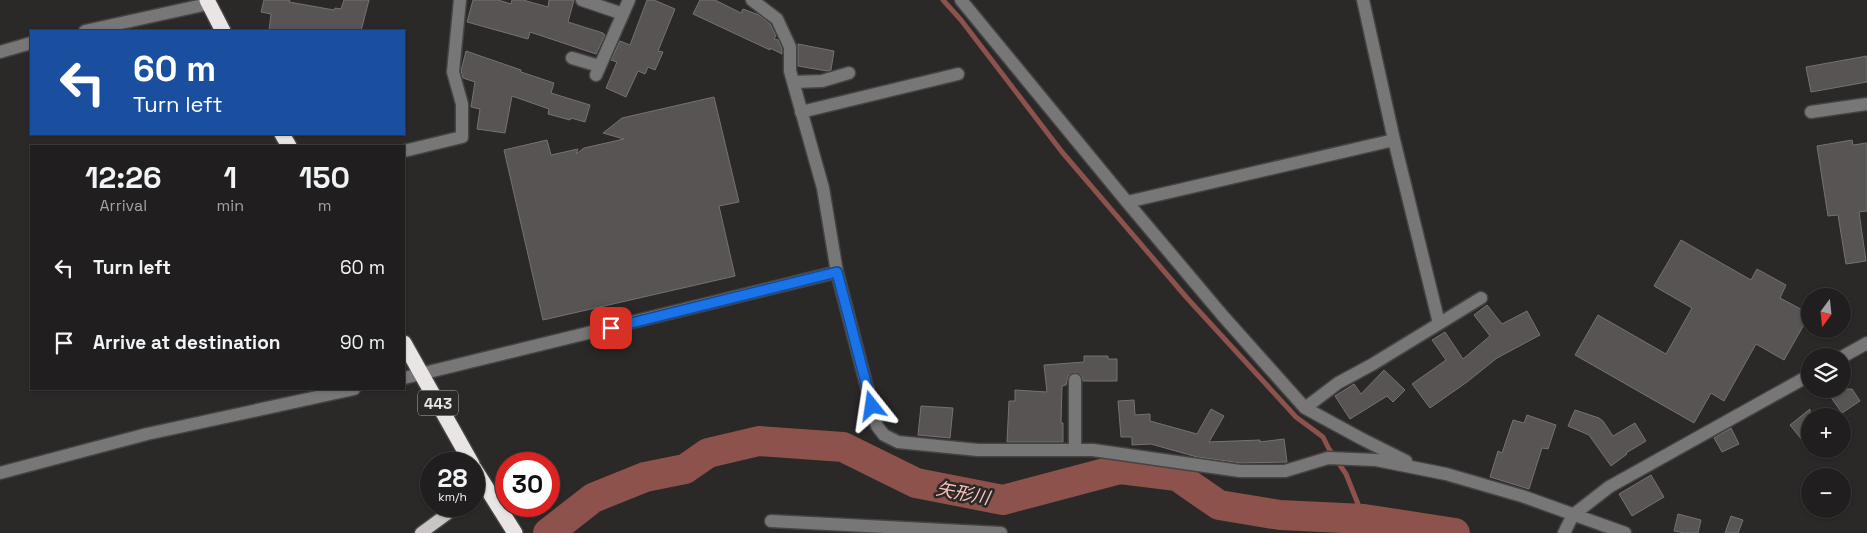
<!DOCTYPE html>
<meta charset="utf-8">
<style>
:root{--surface:#201e1e;--page:#282727;--text:#f1f3f6;--muted:#a2a2a4;--line:#3d3c3c}
body{margin:0;font-family:"Space Grotesk","Noto Sans JP",sans-serif;background:var(--page);color:var(--text);height:100vh;display:flex;flex-direction:column;font-size:19px;white-space:nowrap}
*{box-sizing:border-box;margin:0}
p{font-size:16px;color:var(--muted)}
.icon{flex:none;width:28px;height:28px;fill:none;stroke:currentColor;stroke-width:2;stroke-linecap:round;stroke-linejoin:round}
.map{position:relative;flex:1;overflow:hidden}
.details{position:absolute;left:30px;top:145px;width:375px;height:245px;display:flex;flex-direction:column;background:var(--surface);border-radius:0px;box-shadow:0 1px 4px #0004,0 0 0 1px var(--line)}
.details>*{flex:none}
.hud{position:absolute;left:30px;top:30px;width:375px;height:105px;border-radius:0px;box-shadow:0 1px 4px #0004,0 0 0 1px var(--line);background:#1a4fa0;color:#fff;overflow:hidden}
.needle{width:32px;rotate:195deg}
.buttons{position:absolute;left:1801px;top:288px;display:grid;gap:10px}
.buttons a{display:grid;place-items:center;width:50px;height:50px;border-radius:50%;background:var(--surface);box-shadow:0 1px 4px #0004,0 0 0 1px var(--line);font-size:25px}
.speed{position:absolute;left:420px;top:452px;display:flex;gap:10px;font-size:25px;font-weight:700;text-align:center}
.speed>*{display:grid;place-content:center;width:65px;height:65px;border-radius:50%;background:var(--surface);box-shadow:0 1px 4px #0004,0 0 0 1px var(--line);line-height:1}
.speed small{font-size:12px;font-weight:400}
.speed .limit{border:8px solid #d22;background:#fff;color:#111}
.pin{position:absolute;display:grid;place-items:center;width:42px;height:42px;color:#fff;margin:-21px;border-radius:10px;box-shadow:0 2px 8px #0006}
.me{position:absolute;width:55px;margin:-28px;rotate:345deg;stroke-linejoin:round;filter:drop-shadow(0 0 4px #0008)}
.turn{display:flex;align-items:center;gap:18px;height:105px;padding:0 20px;font-size:22px}
.turn .icon{width:65px;height:65px;stroke-width:2.5}
.turn b{display:block;font-size:35px;line-height:42px}
.eta{display:flex;justify-content:space-evenly;align-items:center;height:85px;text-align:center}
.eta b{font-size:30px;font-weight:700;line-height:35px}
ul{padding:0;list-style:none}
li{display:flex;align-items:center;gap:15px;height:75px;padding:0 20px}
li div{flex:1}
li b{display:block;font-size:19px}
li em{font-style:normal}
.map>svg:first-child{display:block}
.lines{fill:none;stroke-linecap:round;stroke-linejoin:round}
.stream{stroke:#8c524b;stroke-width:5}
.river{stroke:#8c524b;stroke-width:30}
.building{fill:#575453;stroke:#757271}
.minor-casing{stroke:#464343;stroke-width:15}
.major-casing{stroke:#464343;stroke-width:15}
.highway-casing{stroke:#464343;stroke-width:18}
.minor{stroke:#787777;stroke-width:12}
.major{stroke:#c9c5c5;stroke-width:12}
.highway{stroke:#e9e5e4;stroke-width:15}
.route-casing{stroke:#114b97;stroke-width:12}
.route{stroke:#1a73e8;stroke-width:9}
.labels{text-anchor:middle;dominant-baseline:central;stroke-width:5;stroke-linejoin:round;paint-order:stroke}
.shield{fill:#2b2828;stroke:#b0aeae;stroke-width:1}
.shield-label{font-size:15px;font-weight:bold;fill:#e9e7e7}
.water-label{font-size:18px;font-style:italic;fill:#fcc4bc;stroke:#2b2828}
</style>
<div class="map">
<svg width="1867" height="533" viewBox="0 0 1867 533">
<rect width="100%" height="100%" fill="#2b2828"/>
<g class="lines">
<path class="stream" d="M 943,0 L 961,20 L 1062,152 L 1187,298 L 1296,417 L 1323,437 L 1329,449 L 1346,474 L 1364,519"/>
<path class="river" d="M 548,533 L 593,498 L 645,477 L 685,469 L 708,453 L 759,441 L 843,447 L 916,483 L 1003,500 L 1120,469 L 1177,476 L 1219,505 L 1280,515 L 1364,519 L 1455,533"/>
</g>
<path class="building" d="M 264,0 L 290,0 L 289,2 L 334,10 L 335,8 L 341,9 L 344,0 L 369,0 L 361,31 L 269,31 L 271,14 L 261,12 Z
M 473,0 L 498,0 L 511,4 L 512,0 L 523,0 L 548,7 L 549,0 L 574,0 L 568,22 L 603,33 L 605,35 L 596,54 L 530,32 L 528,39 L 467,22 Z
M 647,0 L 654,0 L 675,9 L 658,51 L 663,52 L 655,70 L 648,67 L 645,74 L 638,71 L 626,97 L 606,88 L 617,62 L 611,60 L 620,41 L 630,45 Z
M 700,0 L 715,0 L 741,13 L 743,9 L 759,15 L 770,24 L 776,36 L 774,39 L 778,40 L 782,49 L 782,54 L 770,48 L 770,50 L 693,14 Z
M 798,44 L 834,51 L 831,70 L 827,71 L 798,66 Z
M 466,51 L 521,70 L 521,72 L 554,83 L 551,93 L 590,105 L 585,122 L 571,118 L 570,120 L 548,114 L 549,109 L 512,96 L 505,133 L 477,129 L 480,109 L 471,107 L 475,82 L 463,78 L 461,71 Z
M 1867,56 L 1867,82 L 1811,92 L 1806,67 Z
M 714,97 L 739,202 L 719,206 L 735,276 L 543,320 L 504,150 L 547,140 L 551,155 L 578,149 L 576,154 L 584,148 L 624,139 L 603,133 L 622,118 Z
M 1852,140 L 1853,145 L 1867,143 L 1867,211 L 1859,212 L 1866,261 L 1846,264 L 1838,215 L 1828,216 L 1817,146 Z
M 1681,240 L 1751,280 L 1757,269 L 1786,285 L 1780,298 L 1810,314 L 1784,360 L 1756,344 L 1724,401 L 1711,393 L 1694,423 L 1575,355 L 1598,315 L 1666,354 L 1692,308 L 1654,286 Z
M 1487,305 L 1502,324 L 1527,311 L 1540,335 L 1497,358 L 1467,382 L 1430,408 L 1412,384 L 1446,360 L 1432,340 L 1445,332 L 1463,359 L 1490,336 L 1474,315 Z
M 1084,356 L 1108,356 L 1108,359 L 1117,359 L 1117,381 L 1083,381 L 1082,376 L 1075,372 L 1068,376 L 1066,385 L 1062,386 L 1061,423 L 1063,423 L 1063,442 L 1007,442 L 1009,401 L 1015,401 L 1015,390 L 1047,392 L 1044,365 L 1084,362 Z
M 1384,370 L 1405,390 L 1393,402 L 1387,396 L 1350,419 L 1335,396 L 1354,384 L 1361,394 Z
M 1825,389 L 1852,389 L 1860,401 L 1842,413 Z
M 1134,400 L 1135,415 L 1150,414 L 1150,421 L 1197,434 L 1211,409 L 1224,416 L 1209,442 L 1260,440 L 1260,442 L 1284,439 L 1287,462 L 1241,463 L 1197,457 L 1151,444 L 1132,445 L 1132,437 L 1121,437 L 1118,401 Z
M 921,406 L 953,408 L 950,438 L 918,435 Z
M 1810,409 L 1810,450 L 1790,425 Z
M 1575,410 L 1599,418 L 1603,421 L 1613,436 L 1635,423 L 1646,441 L 1626,453 L 1627,454 L 1611,466 L 1589,435 L 1568,426 Z
M 1527,415 L 1556,425 L 1548,449 L 1542,448 L 1529,489 L 1490,477 L 1498,451 L 1502,453 L 1513,420 L 1524,423 Z
M 1731,428 L 1739,444 L 1722,452 L 1714,438 Z
M 1651,475 L 1664,497 L 1632,516 L 1619,494 Z
M 1678,514 L 1701,520 L 1698,533 L 1684,533 L 1674,531 Z
M 1731,516 L 1743,520 L 1738,533 L 1725,533 Z"/>
<g class="lines">
<defs>
<path id="minor" d="M 582,0 L 623,14
M 752,0 L 777,19 L 790,47 L 790,71 L 823,188 L 837,272 L 877,426 L 884,435 L 898,442 L 978,450 L 1093,450 L 1240,471 L 1285,471 L 1328,458 L 1376,460 L 1446,474 L 1522,496 L 1625,533
M 961,0 L 1127,202 L 1223,316 L 1305,408 L 1362,439 L 1406,461
M 85,31 L 208,4
M 0,52 L 31,43
M 572,58 L 599,66
M 596,75 L 629,0
M 793,82 L 822,81 L 849,73
M 801,112 L 958,74
M 1811,112 L 1867,104
M 1394,140 L 1439,323
M 404,151 L 462,137 L 462,104 L 453,72 L 460,0
M 1127,202 L 1394,140 L 1363,0
M 1842,357 L 1867,343
M 404,378 L 837,272
M 1305,408 L 1338,383 L 1373,364 L 1481,298
M 1075,450 L 1075,380
M 0,473 L 147,434 L 354,389
M 771,521 L 1001,533
M 1564,533 L 1573,515 L 1609,487 L 1810,375"/>
<path id="major" d="M 474,495 L 485,488
M 421,533 L 458,506"/>
<path id="highway" d="M 207,0 L 223,31
M 282,134 L 289,146
M 404,343 L 472,464
M 474,468 L 515,533"/>
</defs>
<use href="#minor" class="minor-casing"/>
<use href="#major" class="major-casing"/>
<use href="#highway" class="highway-casing"/>
<use href="#minor" class="minor"/>
<use href="#major" class="major"/>
<use href="#highway" class="highway"/>
</g>
<g class="lines">
<defs>
<path id="route" d="M 611,328 L 837,272 L 872,406"/>
</defs>
<use href="#route" class="route-casing"/>
<use href="#route" class="route"/>
</g>
<g class="labels">
<rect class="shield" x="418" y="390.5" width="40" height="25" rx="4"/>
<g class="shield-label">
<text x="438" y="403">443</text>
</g>
<g class="water-label">
<text transform="translate(963 493) rotate(11)">矢形川</text>
</g>
</g>
</svg>
<div class="buttons">
<a><svg class="needle" viewBox="-14 -14 28 28"><path d="M0-13l5 13h-10z" fill="#e53935"/><path d="M0 13l5-13h-10z" fill="#a2a2a4"/></svg></a>
<a><svg class="icon" aria-label="layers" viewBox="0 0 24 24"><path d="M12 4l9 5-9 5-9-5zM3 14l9 5 9-5"/></svg></a>
<a>+</a>
<a>−</a>
</div>
<div class="speed"><div>28<small>km/h</small></div><div class="limit">30</div></div>
<div class="pin" style="left:611px;top:328px;background:#d93025"><svg class="icon" aria-label="arrive" viewBox="0 0 24 24"><path d="M6 21V4h12l-3 4 3 4H6"/></svg></div>
<svg class="me" style="left:872px;top:406px" viewBox="-20 -20 40 40"><path d="M0-17L14 15 0 8-14 15z" fill="#1a73e8" stroke="#fff" stroke-width="4"/></svg>
<div class="hud">
<div class="turn"><svg class="icon" aria-label="left" viewBox="0 0 24 24"><path d="M17 20v-9H6M10 6l-5 5 5 5"/></svg><div><b>60 m</b>Turn left</div></div>
</div>
<section class="details">
<div class="eta">
<div><b>12:26</b><p>Arrival</p></div>
<div><b>1</b><p>min</p></div>
<div><b>150</b><p>m</p></div>
</div>
<ul>
<li><svg class="icon" aria-label="left" viewBox="0 0 24 24"><path d="M17 20v-9H6M10 6l-5 5 5 5"/></svg><div><b>Turn left</b></div><em>60 m</em></li>
<li><svg class="icon" aria-label="arrive" viewBox="0 0 24 24"><path d="M6 21V4h12l-3 4 3 4H6"/></svg><div><b>Arrive at destination</b></div><em>90 m</em></li>
</ul>
</section>
</div>
